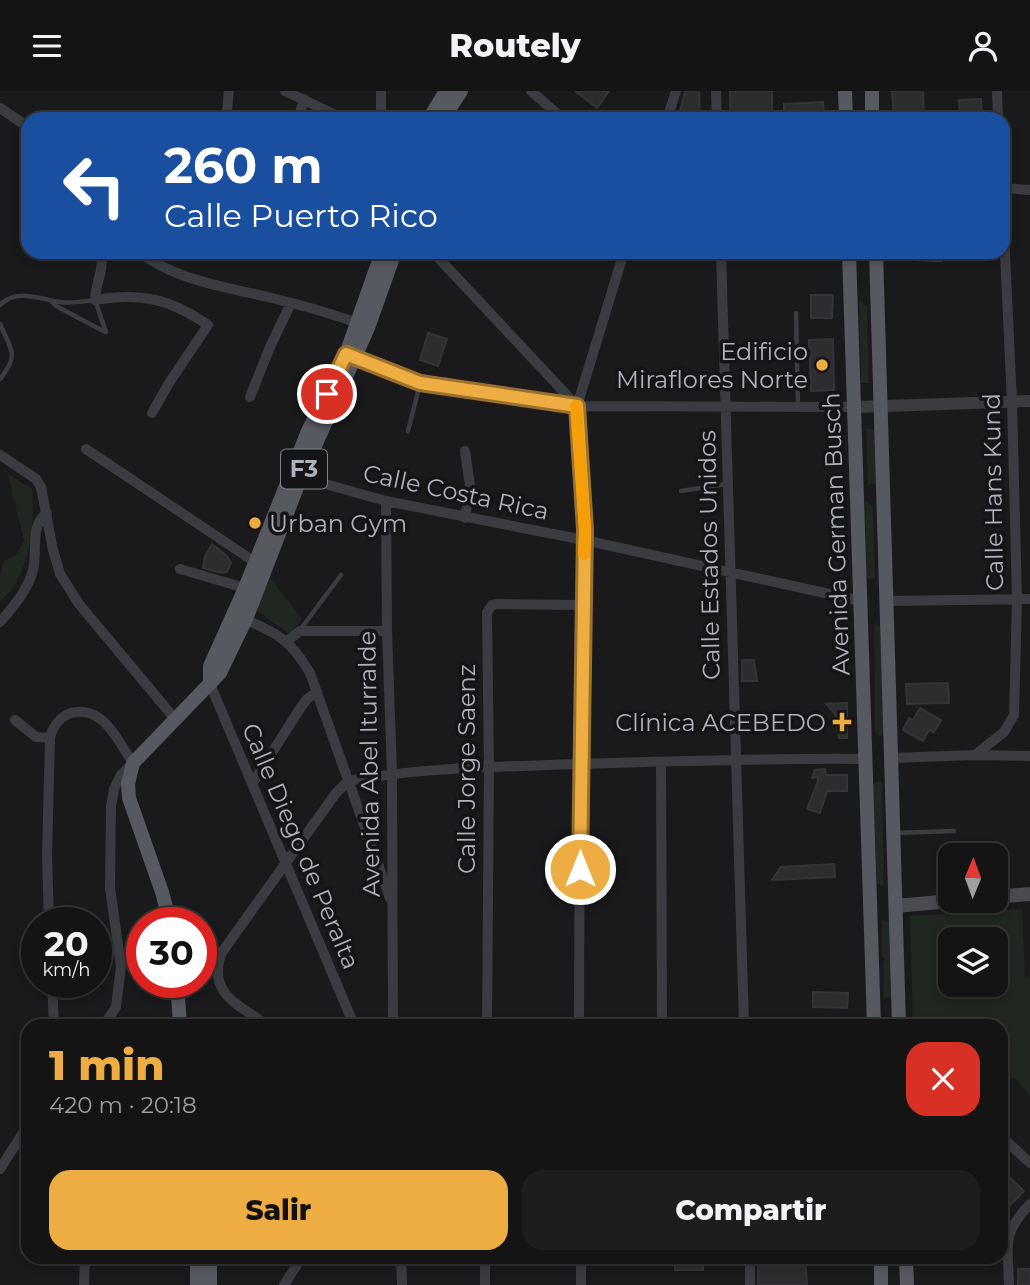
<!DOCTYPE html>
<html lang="es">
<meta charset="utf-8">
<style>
:root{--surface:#141415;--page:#1d1d1e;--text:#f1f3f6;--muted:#9d9ea0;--line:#333334;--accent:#edad42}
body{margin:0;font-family:Montserrat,sans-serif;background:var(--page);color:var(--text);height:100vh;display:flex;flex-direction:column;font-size:26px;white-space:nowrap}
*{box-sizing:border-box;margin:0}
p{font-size:23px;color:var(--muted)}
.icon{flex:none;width:38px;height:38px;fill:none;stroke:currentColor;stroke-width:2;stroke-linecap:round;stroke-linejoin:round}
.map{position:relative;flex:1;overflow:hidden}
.details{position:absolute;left:21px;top:928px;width:987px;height:245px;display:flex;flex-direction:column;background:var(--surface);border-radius:21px;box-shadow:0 4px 10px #0003,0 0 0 2px var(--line)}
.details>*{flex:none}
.guide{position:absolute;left:21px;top:21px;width:989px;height:147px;border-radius:21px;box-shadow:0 4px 10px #0003,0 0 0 2px var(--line);background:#1a4fa0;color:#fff;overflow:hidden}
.needle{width:46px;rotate:1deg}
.buttons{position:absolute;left:938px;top:752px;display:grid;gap:14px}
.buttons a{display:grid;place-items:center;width:70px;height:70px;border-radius:14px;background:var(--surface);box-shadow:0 4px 10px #0003,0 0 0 2px var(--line);font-size:35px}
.speed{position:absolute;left:21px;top:816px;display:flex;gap:14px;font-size:35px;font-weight:700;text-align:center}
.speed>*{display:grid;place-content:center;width:91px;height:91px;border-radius:50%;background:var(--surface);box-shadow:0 4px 10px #0003,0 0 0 2px var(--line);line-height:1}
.speed small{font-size:18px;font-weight:400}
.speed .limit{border:10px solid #d22;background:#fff;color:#111}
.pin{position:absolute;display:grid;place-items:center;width:60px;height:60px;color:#fff;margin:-30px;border:4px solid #fff;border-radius:50%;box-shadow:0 2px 7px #0007}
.me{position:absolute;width:77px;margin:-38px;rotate:0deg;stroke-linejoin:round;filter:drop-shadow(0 0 5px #0008)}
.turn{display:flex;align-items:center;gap:24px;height:147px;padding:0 28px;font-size:32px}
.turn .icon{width:91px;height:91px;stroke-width:2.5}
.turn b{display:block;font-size:49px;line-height:60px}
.round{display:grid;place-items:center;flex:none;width:74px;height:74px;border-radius:21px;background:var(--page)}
.summary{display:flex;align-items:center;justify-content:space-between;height:119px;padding:0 28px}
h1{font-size:42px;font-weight:800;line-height:52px;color:var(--accent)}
.primary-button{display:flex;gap:14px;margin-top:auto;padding:14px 28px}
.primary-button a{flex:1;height:80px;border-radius:21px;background:var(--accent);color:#111;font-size:28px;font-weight:800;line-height:80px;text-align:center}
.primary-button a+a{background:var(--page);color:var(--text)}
header{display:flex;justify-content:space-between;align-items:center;height:91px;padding:0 28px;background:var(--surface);font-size:32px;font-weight:800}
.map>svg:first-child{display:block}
.green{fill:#202721;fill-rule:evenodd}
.building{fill:#2d2d30;stroke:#343438;stroke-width:2}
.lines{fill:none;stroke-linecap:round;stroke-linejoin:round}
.service{stroke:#3b3c41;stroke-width:4.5}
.minor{stroke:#3b3c41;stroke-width:10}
.tertiary{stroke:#3b3c41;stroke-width:12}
.secondary{stroke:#494b51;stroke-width:14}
.primary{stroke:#575960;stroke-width:14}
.route-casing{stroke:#9a702b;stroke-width:18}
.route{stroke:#edad42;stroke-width:12}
.slow{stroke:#f59e0b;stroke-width:12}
.poi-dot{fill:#edad42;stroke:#151517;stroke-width:2.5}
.labels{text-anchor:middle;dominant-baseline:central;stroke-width:7;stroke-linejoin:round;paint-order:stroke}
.shield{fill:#151517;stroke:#7f838a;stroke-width:2}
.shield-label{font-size:23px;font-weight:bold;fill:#adb2bb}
.poi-label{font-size:24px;fill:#adb2bb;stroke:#151517;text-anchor:end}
.street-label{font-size:24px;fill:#adb2bb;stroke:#151517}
</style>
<header><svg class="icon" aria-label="menu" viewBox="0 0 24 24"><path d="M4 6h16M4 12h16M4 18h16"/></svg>Routely<svg class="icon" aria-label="person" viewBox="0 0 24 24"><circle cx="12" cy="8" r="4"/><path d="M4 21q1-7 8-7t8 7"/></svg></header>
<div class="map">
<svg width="1030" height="1194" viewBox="0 0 1030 1194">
<rect width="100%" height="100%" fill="#1a1a1c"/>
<path class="green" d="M 859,209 L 867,216 L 869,292 L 861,292 Z
M 868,337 L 874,339 L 876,395 L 872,392 L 868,395 L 866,339 Z
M 8,383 L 32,398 C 35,431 30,489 0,510 L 0,484 L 4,470 L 17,463 L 24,449 Z
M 865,409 L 873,416 L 875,487 L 872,488 L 867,487 Z
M 270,487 L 302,528 L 289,543 L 255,518 Z
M 874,534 L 880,535 L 884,642 L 880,645 L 875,642 Z
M 879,690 L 882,692 L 884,792 L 882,795 L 877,792 L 873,693 Z
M 1022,818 L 1025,887 L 1030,884 L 1030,1006 L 1015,987 L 1001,990 L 1001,934 L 913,934 L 910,825 ZM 950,849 L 996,849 L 996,894 L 950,894 Z
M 884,828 L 889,831 L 892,909 L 887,905 L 884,909 L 883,872 L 885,867 L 882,865 L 882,830 Z
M 201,856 L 215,858 L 213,886 L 201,886 Z"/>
<path class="building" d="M 575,0 L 609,0 L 597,17 Z
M 685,0 L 699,0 L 700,28 L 678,28 Z
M 730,0 L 772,0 L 772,24 L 730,23 Z
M 892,0 L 923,0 L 924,27 L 894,28 Z
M 981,8 L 982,28 L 960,28 L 959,9 Z
M 823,11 L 824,25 L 784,26 L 784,13 Z
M 811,204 L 833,204 L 832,227 L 811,227 Z
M 428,242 L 447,248 L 438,275 L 420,269 Z
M 833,248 L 834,299 L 811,300 L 809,249 Z
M 212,453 L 227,465 L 231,472 L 227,481 L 222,482 L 203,477 L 205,465 Z
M 742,569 L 754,569 L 757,590 L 742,590 Z
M 948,592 L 949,612 L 907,613 L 906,593 Z
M 847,612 L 847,647 L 839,647 L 835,623 L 826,613 Z
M 920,617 L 941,629 L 934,641 L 929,639 L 923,650 L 903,639 L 909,627 L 913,629 Z
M 825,678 L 826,684 L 847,684 L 847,700 L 827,700 L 820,722 L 807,718 L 818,690 L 818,686 L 812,687 L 815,679 Z
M 834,773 L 835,786 L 772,789 L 781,776 Z
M 813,901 L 848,902 L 847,917 L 813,916 Z
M 1001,1078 L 1024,1100 L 1007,1117 L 1001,1111 Z
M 675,1166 L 734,1166 L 734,1173 L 703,1174 L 703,1179 L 675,1179 Z
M 812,1166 L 853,1166 L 854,1172 L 812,1173 Z
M 758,1175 L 806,1175 L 807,1194 L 758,1194 Z
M 1018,1178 L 1030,1178 L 1030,1194 L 1018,1194 Z"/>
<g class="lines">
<path class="service" d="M 28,52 L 25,94 L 25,135 L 28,139
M 877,166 L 941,169
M 52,211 L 56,215 L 105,241
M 0,214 C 16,197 40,208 60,211 C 72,213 84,210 95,209 L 106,241
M 796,222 L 798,316
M 0,233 C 11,259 20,264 0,288
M 408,340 L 420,293
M 681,400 L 727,393
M 300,539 L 341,484
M 894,742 L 954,740"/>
<path class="minor" d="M 285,0 L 344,28
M 531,0 L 563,28
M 716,0 L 717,28
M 997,0 L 998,28
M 0,17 L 28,36
M 226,28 L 229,0
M 298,28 L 304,8
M 381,28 L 381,0
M 667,28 L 676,0
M 1003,97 L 1030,99
M 100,161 C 106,175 95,193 95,209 C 141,201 170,208 208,234 L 169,292 L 152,322
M 139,161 C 177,190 227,196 272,207 C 302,214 332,223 361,233
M 433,161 L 577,315
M 721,161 L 744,934
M 350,265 L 420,292 L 577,315 L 855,316
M 250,306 L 270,256 L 291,212
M 86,358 L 255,471
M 465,360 L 470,395 L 465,427
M 0,364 L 36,388 L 41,396 L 53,459 L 60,483 L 79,513 L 175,628
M 297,385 L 386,410 L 584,449 L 861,510
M 386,410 L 387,540 L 392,682 L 393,934
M 180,478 L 245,497
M 886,510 L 1030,508
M 240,526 C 276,542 290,547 310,582 L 390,807
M 0,531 C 13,516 28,499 33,479 C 38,460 29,435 47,422
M 287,550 L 300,540 L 387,540
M 210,593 L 354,934
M 15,629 L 36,646 L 50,647
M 975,664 L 1004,641 L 1014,624 L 1017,509 L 1012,311 L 1003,120
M 891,667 L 975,664 L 1030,665
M 661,671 L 662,934
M 348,690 C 423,676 500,676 577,673 C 673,670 769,667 866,668
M 252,693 L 301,616 L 307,608 L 317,601
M 49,831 L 47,765 L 50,647 C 57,618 87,612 107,634 C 117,645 125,660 133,672 L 121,684 L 114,698 L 111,715 L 110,797 L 121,875 L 116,916 L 104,934
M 52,891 L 54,934
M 267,934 C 239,914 206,902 222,861 L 336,702 L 348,690
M 487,934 L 489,676 L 487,522 L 492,514 L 497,513 L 583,514
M 579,934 L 580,673 L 585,439 L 577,315 L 624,161
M 1001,1045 L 1030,1072
M 0,1078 L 28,1034
M 401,1166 L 402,1194
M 750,1166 L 750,1194
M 84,1194 L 85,1166
M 284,1194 L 302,1166
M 485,1194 L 485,1166
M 581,1194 L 581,1166
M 1009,1194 C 1008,1155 1001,1143 1030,1113"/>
<path class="tertiary" d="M 855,316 L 1030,310"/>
<path class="secondary" d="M 996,806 L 1030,803
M 896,815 L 951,810"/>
<path class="primary" d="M 845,0 L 846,28
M 872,0 L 872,28
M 429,28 L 446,0
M 443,28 L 461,0
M 849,161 L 874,934
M 876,161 L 899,934
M 210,593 L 210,575 L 245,497 L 308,340 L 346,263 L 382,161
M 170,831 L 162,801 L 129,707 L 128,693 L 133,672 L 220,582 L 246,528 L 301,386 L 368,237 L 395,161
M 177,891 L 180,934
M 881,1166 L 881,1194
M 906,1166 L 907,1194
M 197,1194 L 197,1166
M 210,1194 L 210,1166"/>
</g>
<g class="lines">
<defs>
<path id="route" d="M 327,303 L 346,263 L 420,292 L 577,315 L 585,439 L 580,778"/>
</defs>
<use href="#route" class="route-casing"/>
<use href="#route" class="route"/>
<path class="slow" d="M 576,315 L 585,439 L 584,463"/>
</g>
<g class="poi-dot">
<circle cx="822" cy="274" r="7"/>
<circle cx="255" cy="432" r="7"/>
<path d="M838.5 620.5h7v7h7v7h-7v7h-7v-7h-7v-7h7z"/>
</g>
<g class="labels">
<rect class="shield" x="281" y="358.5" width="46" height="39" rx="5"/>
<g class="shield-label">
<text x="304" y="378">F3</text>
</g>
<g class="poi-label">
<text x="808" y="260">Edificio<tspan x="808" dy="28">Miraflores Norte</tspan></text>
<text x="269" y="432" text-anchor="start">Urban Gym</text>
<text x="826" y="631">Clínica ACEBEDO</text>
</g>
<g class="street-label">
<text transform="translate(456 401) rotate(12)">Calle Costa Rica</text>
<text transform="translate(993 401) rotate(-91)">Calle Hans Kund</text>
<text transform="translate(836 443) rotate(-92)">Avenida German Busch</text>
<text transform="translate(709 464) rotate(-91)">Calle Estados Unidos</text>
<text transform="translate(369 673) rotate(-91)">Avenida Abel Iturralde</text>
<text transform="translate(466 678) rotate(-90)">Calle Jorge Saenz</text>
<text transform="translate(301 755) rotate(67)">Calle Diego de Peralta</text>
</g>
</g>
</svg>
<div class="buttons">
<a><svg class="needle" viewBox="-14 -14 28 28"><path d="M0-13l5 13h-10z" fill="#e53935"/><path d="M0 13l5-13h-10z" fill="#9d9ea0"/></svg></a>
<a><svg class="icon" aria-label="layers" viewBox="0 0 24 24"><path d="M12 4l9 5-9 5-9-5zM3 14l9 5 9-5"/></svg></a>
</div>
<div class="speed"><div>20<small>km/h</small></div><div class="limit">30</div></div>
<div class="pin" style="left:327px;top:303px;background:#d93025"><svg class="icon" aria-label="arrive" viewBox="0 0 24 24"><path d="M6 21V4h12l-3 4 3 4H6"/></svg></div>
<svg class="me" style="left:580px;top:778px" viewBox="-20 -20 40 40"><circle r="17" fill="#edad42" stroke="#fff" stroke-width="3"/><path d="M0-11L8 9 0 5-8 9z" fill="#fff"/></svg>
<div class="guide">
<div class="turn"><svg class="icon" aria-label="left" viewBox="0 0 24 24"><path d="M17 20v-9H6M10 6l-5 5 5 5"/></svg><div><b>260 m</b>Calle Puerto Rico</div></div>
</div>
<section class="details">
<div class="summary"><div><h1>1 min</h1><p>420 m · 20:18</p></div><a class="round" style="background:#d93025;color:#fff"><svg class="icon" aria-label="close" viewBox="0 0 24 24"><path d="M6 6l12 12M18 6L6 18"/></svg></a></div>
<div class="primary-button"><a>Salir</a><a>Compartir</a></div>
</section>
</div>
